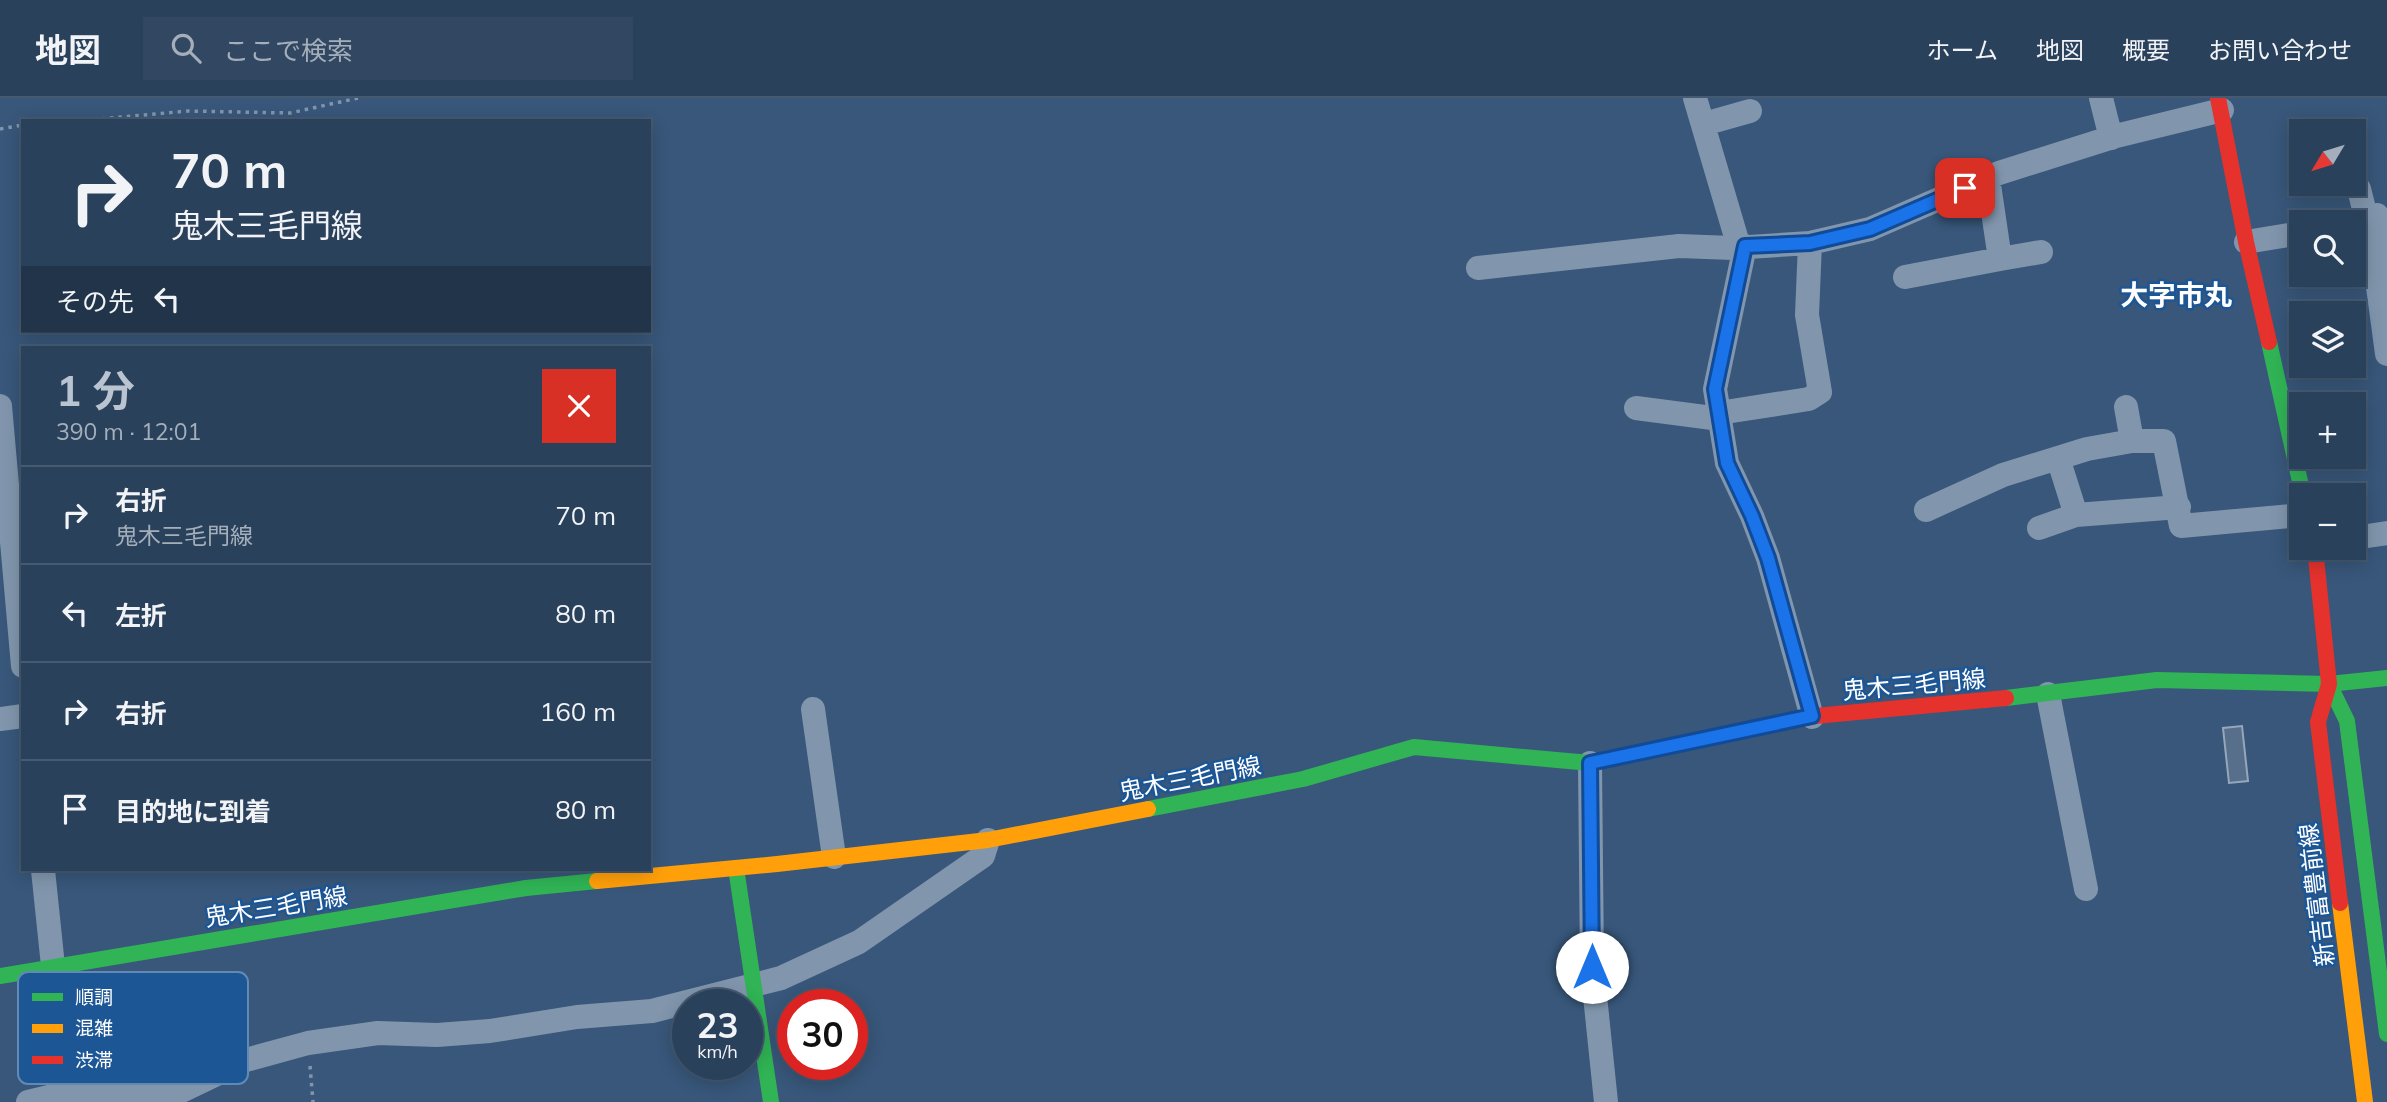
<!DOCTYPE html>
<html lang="ja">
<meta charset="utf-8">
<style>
:root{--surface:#2a415c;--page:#324862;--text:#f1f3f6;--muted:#a5afbb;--line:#465a72;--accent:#b9c4d0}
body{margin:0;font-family:Mulish,"Noto Sans JP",sans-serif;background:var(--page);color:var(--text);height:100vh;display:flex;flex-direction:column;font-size:26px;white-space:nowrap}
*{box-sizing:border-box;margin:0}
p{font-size:23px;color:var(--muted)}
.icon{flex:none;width:38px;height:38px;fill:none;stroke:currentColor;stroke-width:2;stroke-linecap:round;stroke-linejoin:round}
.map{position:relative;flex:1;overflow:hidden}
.sheet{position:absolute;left:21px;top:248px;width:630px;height:525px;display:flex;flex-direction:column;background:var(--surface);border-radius:0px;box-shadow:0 4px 18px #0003,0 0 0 2px var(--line)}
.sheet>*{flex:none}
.guide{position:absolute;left:21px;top:21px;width:630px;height:214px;border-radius:0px;box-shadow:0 4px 18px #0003,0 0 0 2px var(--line);background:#2a415c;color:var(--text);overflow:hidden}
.needle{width:46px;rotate:232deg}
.tools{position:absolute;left:2289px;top:21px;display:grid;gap:14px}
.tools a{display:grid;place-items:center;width:77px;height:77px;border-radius:0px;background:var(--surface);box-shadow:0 4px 18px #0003,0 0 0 2px var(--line);font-size:35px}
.speed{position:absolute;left:672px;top:891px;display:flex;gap:14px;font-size:35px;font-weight:700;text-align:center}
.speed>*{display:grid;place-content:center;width:91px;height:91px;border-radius:50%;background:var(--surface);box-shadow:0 4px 18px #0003,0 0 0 2px var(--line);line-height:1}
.speed small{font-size:18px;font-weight:400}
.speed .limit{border:10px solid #d22;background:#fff;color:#111}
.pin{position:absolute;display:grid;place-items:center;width:60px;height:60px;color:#fff;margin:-30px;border-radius:14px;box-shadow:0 4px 10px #0006}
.me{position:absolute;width:77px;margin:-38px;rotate:0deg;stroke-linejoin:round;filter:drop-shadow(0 0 5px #0008)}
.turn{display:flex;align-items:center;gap:24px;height:147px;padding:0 35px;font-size:32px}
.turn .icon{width:91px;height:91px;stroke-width:2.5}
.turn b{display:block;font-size:49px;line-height:60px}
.then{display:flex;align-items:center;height:66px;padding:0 35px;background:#0003;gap:14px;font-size:26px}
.round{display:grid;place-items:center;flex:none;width:74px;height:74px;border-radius:0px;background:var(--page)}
.summary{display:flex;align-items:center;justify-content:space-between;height:119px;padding:0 35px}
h1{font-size:42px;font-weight:700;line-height:52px;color:var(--accent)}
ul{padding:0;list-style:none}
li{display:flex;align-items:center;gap:21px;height:98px;padding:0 35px;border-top:2px solid var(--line)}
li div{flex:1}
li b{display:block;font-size:26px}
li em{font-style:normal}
header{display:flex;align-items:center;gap:42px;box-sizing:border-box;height:98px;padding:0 35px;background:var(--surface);border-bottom:2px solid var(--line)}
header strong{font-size:33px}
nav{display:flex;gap:38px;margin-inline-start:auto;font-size:24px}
.search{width:490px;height:63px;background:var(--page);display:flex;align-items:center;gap:18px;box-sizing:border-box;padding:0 24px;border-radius:0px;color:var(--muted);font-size:26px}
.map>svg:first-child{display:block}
.building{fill:#576f8a;stroke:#96a7ba;stroke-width:2}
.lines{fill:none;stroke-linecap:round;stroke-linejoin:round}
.path{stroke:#8196ad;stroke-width:3.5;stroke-dasharray:3.5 5;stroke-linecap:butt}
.street{stroke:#8196ad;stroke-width:24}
.fast{stroke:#30b455;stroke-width:16}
.slow{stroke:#ff9f0a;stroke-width:16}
.jam{stroke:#e5322d;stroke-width:16}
.route-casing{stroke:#114b97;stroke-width:18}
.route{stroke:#1a73e8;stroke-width:12}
.labels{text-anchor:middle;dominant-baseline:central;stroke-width:5;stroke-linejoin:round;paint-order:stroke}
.street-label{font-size:24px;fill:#fff;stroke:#1d5695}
.quarter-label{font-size:28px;font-weight:bold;fill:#fff;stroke:#1d5695}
.key{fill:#1d5695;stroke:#6189b5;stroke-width:2}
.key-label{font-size:19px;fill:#fff}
</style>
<header>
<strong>地図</strong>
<div class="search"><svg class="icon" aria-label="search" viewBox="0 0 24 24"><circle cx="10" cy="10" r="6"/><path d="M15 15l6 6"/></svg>ここで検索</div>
<nav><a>ホーム</a><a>地図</a><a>概要</a><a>お問い合わせ</a></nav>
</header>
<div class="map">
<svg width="2387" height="1004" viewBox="0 0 2387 1004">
<rect width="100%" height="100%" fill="#38577a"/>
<path class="building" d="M 2242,628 L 2248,683 L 2229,685 L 2223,630 Z"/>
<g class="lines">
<path class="path" d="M 76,23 L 188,13 L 290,15 L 358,0
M 0,31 L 23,27
M 310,968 L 313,1004"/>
<path class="street" d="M 1695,0 L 1739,149
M 2101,0 L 2111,40
M 1704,26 L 1750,13
M 2354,82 L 2359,91 L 2367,123
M 2377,117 L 2376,174 L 2387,256
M 2246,144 L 2301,135
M 1745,148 L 1715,291 L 1727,365 L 1752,418 L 1768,460 L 1812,619
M 2000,161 L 2041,154
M 1478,170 L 1679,148 L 1733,150 L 1810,145 L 1870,131 L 1999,75 L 2116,38 L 2222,12
M 1905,179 L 2000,161 L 1988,80
M 0,308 L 23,568
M 2126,309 L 2132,343 L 2164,343 L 2181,428 L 2301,417
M 1636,310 L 1720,321
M 1719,315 L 1809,301 L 1820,294 L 1807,217 L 1810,145
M 2058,360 L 2087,351 L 2132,343
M 1926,412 L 2003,377 L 2058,360 L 2076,417 L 2179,409
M 2039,430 L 2076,417
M 2354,440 L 2387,435
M 2048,596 L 2086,791
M 813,611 L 834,759
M 0,621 L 23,618
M 1590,665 L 1592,869 L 1606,1004
M 43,772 L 53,868 L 74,993
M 28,1004 L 74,993 L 171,998 L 246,962 L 308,945 L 378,935 L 437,937 L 490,933 L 577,919 L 652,913 L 781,880 L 859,844 L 983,758 L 988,742"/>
<path class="fast" d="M 2269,244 L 2303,397
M 2329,586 L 2347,623 L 2387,936
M 2006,600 L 2157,582 L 2329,586 L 2387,580
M 1148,711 L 1303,681 L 1414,649 L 1590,665 L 1711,640
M 736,770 L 771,1004
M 0,878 L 526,790 L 597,783"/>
<path class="slow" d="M 597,783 L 777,766 L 988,742 L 1148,711
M 2340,805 L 2365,1004"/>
<path class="jam" d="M 2218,0 L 2246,144 L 2269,244
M 2315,450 L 2329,586 L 2318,624 L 2340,805
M 1711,640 L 1815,618 L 2006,600"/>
</g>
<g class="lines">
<defs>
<path id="route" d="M 1592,869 L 1590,665 L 1812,618 L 1768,460 L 1752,418 L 1727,365 L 1715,291 L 1745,148 L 1810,145 L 1870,131 L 1965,90"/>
</defs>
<use href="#route" class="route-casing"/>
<use href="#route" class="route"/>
</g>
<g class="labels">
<g class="street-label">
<text transform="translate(1914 586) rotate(-5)">鬼木三毛門線</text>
<text transform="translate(1190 680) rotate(-11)">鬼木三毛門線</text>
<text transform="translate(2316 797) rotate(-97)">新吉富豊前線</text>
<text transform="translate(276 808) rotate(-9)">鬼木三毛門線</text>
</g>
<g class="quarter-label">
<text x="2176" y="196">大字市丸</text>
</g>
</g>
<rect x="18" y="874" width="230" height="112" rx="10" class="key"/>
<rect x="32" y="895" width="31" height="8" fill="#30b455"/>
<rect x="32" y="926" width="31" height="9" fill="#ff9f0a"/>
<rect x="32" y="958" width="31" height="8" fill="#e5322d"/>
<g class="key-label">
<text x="75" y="906">順調</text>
<text x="75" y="937">混雑</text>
<text x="75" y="969">渋滞</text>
</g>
</svg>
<div class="tools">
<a><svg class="needle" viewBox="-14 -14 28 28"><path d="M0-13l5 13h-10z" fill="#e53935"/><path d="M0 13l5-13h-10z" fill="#a5afbb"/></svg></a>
<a><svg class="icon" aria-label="search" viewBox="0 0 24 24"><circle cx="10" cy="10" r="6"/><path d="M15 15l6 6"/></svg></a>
<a><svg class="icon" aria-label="layers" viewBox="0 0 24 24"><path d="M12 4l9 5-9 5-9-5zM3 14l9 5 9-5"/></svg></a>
<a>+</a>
<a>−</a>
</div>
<div class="speed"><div>23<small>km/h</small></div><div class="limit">30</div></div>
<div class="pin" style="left:1965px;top:90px;background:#d93025"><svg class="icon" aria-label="arrive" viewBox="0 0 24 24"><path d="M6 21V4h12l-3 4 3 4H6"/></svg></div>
<svg class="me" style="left:1592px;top:869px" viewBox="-20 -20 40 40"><circle r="19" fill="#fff"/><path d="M0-13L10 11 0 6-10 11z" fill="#1a73e8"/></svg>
<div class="guide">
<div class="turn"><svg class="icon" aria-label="right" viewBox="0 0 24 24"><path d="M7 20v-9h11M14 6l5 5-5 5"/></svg><div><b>70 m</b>鬼木三毛門線</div></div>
<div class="then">その先<svg class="icon" aria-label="left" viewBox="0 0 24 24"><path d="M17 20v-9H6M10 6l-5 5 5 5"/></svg></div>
</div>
<section class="sheet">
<div class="summary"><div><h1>1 分</h1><p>390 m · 12:01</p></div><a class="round" style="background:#d93025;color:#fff"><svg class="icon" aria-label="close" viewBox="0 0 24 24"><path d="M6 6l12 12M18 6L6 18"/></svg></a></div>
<ul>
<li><svg class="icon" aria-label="right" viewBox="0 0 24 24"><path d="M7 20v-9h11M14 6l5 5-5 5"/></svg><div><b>右折</b><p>鬼木三毛門線</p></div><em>70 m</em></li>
<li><svg class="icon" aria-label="left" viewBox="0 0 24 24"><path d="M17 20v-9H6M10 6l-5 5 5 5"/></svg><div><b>左折</b></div><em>80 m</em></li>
<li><svg class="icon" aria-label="right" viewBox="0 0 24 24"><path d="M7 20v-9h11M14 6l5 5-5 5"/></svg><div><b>右折</b></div><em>160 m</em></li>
<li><svg class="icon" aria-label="arrive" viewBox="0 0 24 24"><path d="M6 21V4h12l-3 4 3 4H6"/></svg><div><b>目的地に到着</b></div><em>80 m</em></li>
</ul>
</section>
</div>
